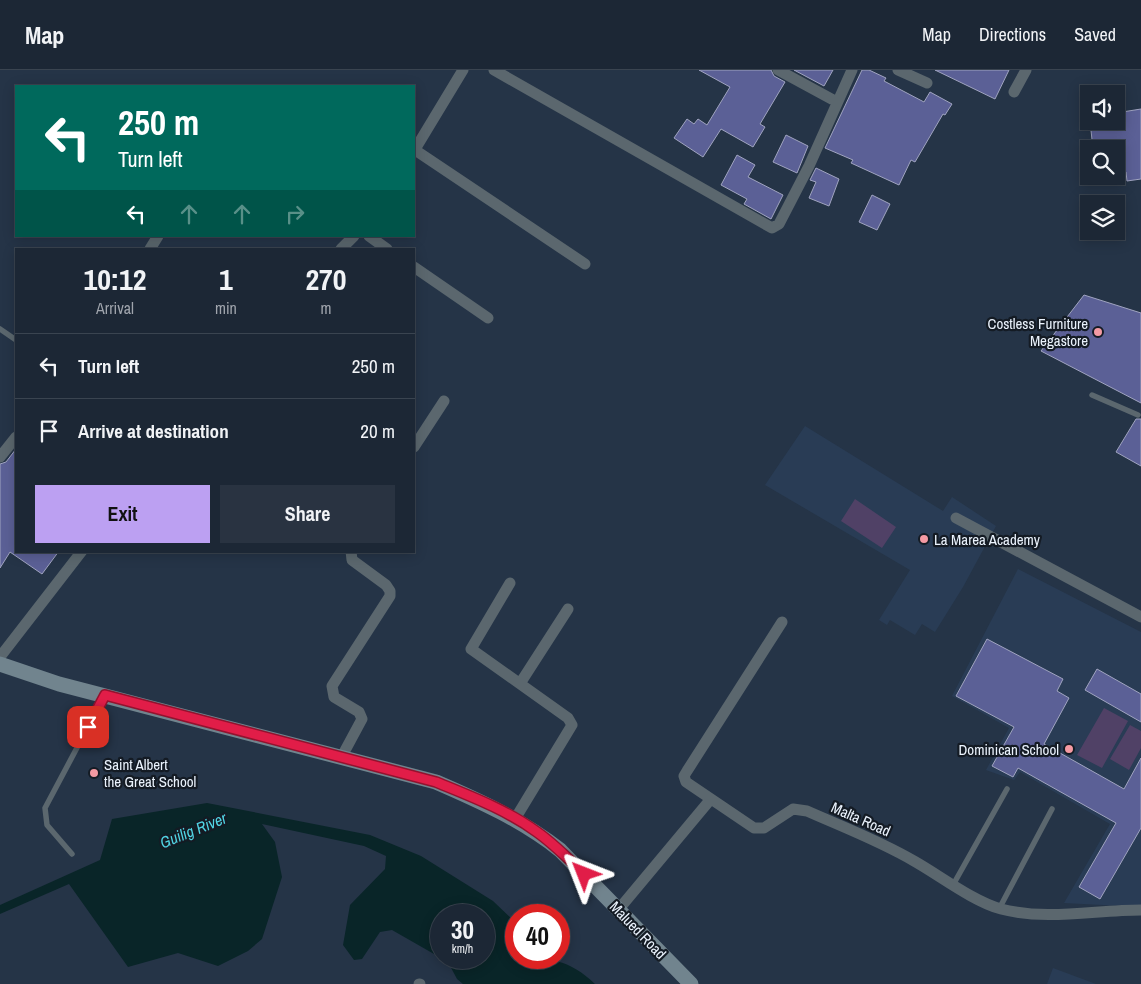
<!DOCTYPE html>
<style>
:root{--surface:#1c2735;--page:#293341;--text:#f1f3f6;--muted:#a0a5ad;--line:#3a4450;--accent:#bca0f2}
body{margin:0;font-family:"Archivo Narrow",sans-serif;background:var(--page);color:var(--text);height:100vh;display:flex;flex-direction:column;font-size:19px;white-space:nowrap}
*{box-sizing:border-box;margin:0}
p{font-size:16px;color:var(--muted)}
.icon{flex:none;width:28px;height:28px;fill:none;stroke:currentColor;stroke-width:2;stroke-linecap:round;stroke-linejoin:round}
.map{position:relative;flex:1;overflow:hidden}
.sheet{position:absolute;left:15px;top:178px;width:400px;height:305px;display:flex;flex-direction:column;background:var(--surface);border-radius:0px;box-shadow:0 2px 12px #0003,0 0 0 1px var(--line)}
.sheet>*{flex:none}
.banner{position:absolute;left:15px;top:15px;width:400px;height:152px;border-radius:0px;box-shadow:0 2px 12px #0003,0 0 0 1px var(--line);background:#00695c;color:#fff;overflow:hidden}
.tools{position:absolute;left:1080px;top:15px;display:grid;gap:10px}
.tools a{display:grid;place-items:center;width:45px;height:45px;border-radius:0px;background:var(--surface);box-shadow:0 2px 12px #0003,0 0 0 1px var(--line);font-size:25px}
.speed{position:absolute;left:430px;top:834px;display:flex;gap:10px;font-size:25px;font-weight:700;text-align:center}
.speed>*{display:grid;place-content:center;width:65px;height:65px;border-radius:50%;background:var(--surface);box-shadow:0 2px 12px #0003,0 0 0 1px var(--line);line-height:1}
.speed small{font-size:12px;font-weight:400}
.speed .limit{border:8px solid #d22;background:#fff;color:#111}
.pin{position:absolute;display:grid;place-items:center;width:42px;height:42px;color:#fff;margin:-21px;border-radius:10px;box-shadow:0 2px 8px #0006}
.me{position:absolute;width:55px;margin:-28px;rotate:315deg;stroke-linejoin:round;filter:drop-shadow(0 0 4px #0008)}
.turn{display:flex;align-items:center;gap:18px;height:105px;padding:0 20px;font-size:22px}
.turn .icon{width:65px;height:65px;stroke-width:2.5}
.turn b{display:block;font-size:35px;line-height:42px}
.lanes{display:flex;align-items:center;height:48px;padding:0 20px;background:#0003;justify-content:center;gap:25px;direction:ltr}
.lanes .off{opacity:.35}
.eta{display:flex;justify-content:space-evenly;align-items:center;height:85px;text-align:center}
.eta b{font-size:30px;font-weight:800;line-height:35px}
.primary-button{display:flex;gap:10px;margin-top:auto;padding:10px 20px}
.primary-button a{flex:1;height:58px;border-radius:0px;background:var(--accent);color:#111;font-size:20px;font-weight:800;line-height:58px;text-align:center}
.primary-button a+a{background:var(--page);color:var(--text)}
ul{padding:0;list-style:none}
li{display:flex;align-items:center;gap:15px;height:65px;padding:0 20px;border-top:1px solid var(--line)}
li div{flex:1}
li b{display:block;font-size:19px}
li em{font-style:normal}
header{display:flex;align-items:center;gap:30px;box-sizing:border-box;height:70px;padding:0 25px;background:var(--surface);border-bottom:1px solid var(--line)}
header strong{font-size:24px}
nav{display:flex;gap:28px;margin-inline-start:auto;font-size:18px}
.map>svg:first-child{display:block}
.built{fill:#293c55}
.green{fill:#504166}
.water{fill:#092528;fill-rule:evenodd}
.building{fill:#5b6096;stroke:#a0a4c0}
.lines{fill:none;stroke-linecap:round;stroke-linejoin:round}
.lane{stroke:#5b676e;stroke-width:5.5}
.street{stroke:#5b676e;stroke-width:11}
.secondary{stroke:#71848e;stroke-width:15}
.route-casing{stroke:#92132f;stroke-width:12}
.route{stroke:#e11d48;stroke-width:9}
.poi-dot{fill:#f49aa3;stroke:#141b24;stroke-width:2}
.labels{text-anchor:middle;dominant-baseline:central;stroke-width:4.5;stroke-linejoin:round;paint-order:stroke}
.poi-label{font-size:15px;fill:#ebf3fd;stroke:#141b24;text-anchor:end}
.street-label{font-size:15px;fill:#ebf3fd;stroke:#141b24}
.water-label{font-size:16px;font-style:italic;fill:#51d4e4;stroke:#141b24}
</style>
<header>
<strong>Map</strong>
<nav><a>Map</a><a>Directions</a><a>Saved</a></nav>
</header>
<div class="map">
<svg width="1141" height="914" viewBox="0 0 1141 914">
<rect width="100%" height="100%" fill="#253447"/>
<path class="built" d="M 805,356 L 943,441 L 952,427 L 996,456 L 963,517 L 935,562 L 922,554 L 915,565 L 890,550 L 887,555 L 879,550 L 910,500 L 765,415 Z
M 1018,499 L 1141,562 L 1141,837 L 1064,833 L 1110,754 L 1020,702 L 1014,710 L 986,700 L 1009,658 L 952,626 Z
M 1053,898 L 1096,914 L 1047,914 Z"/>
<path class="green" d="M 855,429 L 896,457 L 882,478 L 841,451 Z
M 1104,638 L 1128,651 L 1102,698 L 1077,685 Z
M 1130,655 L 1141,661 L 1141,678 L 1129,700 L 1110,689 Z"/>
<path class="water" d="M 207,733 L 370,765 L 421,786 L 493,831 L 516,853 L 506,870 L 516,878 L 516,888 C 550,888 569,889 595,914 L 463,914 L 457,909 L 448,892 L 392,860 L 380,862 L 362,889 L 354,890 L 343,875 L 350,835 L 385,799 L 386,786 L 364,776 L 262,754 L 275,772 L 282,807 L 262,869 L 248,881 L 218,896 L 178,883 L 128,897 L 69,814 L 0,844 L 0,835 L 100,790 L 112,749 ZM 441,845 L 484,845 L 484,888 L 441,888 Z"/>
<path class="building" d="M 699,0 L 771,0 L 774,6 L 785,12 L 760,54 L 765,57 L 753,77 L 721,59 L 703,87 L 674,68 L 687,49 L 694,54 L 698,49 L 707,55 L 730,17 Z
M 794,0 L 833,0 L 824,16 Z
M 862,0 L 869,0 L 886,8 L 884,11 L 924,32 L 930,22 L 952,34 L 945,45 L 943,44 L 915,92 L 911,90 L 899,115 L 851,93 L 853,90 L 825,78 Z
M 935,0 L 1009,0 L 995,29 Z
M 1141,39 L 1141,109 L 1127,111 L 1126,102 L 1116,103 L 1116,79 L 1093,79 L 1090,51 L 1116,51 L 1116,43 Z
M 786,65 L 808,76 L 797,103 L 773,92 Z
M 737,85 L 755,95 L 748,107 L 783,125 L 771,149 L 744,134 L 747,129 L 721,115 Z
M 816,98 L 839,109 L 829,136 L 809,128 L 816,112 L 810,110 Z
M 872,125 L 890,134 L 877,160 L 859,152 Z
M 1084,225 L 1141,243 L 1141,333 L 1041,281 Z
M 1136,349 L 1141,349 L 1141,396 L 1116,382 Z
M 16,379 L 16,481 L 59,481 L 42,504 L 10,482 L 0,498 L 0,394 L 6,392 Z
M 987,569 L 1063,609 L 1057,621 L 1069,628 L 1044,674 L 1124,719 L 1141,688 L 1141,758 L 1100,829 L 1079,817 L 1116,753 L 1018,698 L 1013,707 L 992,696 L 1014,657 L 956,626 Z
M 1097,599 L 1141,624 L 1141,652 L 1085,620 Z"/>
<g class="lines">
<path class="lane" d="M 0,259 L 16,270
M 1092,325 L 1138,345
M 72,784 L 47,755 L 45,738 L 104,627
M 953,815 L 1007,719
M 999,839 L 1052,739"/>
<path class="street" d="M 494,0 L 772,158 L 779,154 L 809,96 L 852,0
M 778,0 L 837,32
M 898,0 L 927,13
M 1014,22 L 1026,0
M 415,80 L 585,194
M 414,81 L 463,0
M 369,166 L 387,179
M 150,179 L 158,166
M 341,179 L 354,166
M 414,197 L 488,248
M 414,377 L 444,331
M 0,387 L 16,367
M 956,448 L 1141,547
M 510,513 L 471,579 L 568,648 L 572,655 L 515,749
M 782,552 L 687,701 L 684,706 L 686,712 L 754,758 L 764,758 L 793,739 L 807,741 C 843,757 880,771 914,791 C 939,805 974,832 1001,839 C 1048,851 1094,840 1141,840
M 0,587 L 82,481
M 521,612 L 568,539
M 341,688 L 362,649 L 359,642 L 334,627 L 332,616 L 390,526 L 390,521 L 386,515 L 352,490 L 351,481
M 619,839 L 710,730
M 419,914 L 420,914"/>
<path class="secondary" d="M 0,594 L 59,614 L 436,712 C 480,731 522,750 560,780 L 691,914"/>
</g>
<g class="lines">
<defs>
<path id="route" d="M 88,657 L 105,625 L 436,712 C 470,726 507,740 537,762 C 554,774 569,789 584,804"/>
</defs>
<use href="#route" class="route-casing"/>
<use href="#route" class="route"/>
</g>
<g class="poi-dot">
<circle cx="1098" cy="262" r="5"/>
<circle cx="924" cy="469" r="5"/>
<circle cx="1069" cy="679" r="5"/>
<circle cx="94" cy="703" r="5"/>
</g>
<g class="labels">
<g class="poi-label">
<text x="1088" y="253">Costless Furniture<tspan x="1088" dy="17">Megastore</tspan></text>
<text x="934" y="469" text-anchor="start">La Marea Academy</text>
<text x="1059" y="679">Dominican School</text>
<text x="104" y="694" text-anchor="start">Saint Albert<tspan x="104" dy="17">the Great School</tspan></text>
</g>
<g class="street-label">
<text transform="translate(861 749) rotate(24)">Malta Road</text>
<text transform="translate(638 860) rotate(46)">Malued Road</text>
</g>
<g class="water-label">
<text transform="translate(193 760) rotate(-22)">Guilig River</text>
</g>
</g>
</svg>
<div class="tools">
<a><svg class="icon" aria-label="sound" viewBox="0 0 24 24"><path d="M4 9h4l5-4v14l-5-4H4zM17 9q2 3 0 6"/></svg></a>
<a><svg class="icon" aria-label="search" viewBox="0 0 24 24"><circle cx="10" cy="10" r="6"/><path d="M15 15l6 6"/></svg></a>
<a><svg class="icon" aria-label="layers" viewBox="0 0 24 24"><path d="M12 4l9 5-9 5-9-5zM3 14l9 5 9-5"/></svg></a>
</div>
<div class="speed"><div>30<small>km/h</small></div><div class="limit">40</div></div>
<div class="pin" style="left:88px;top:657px;background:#d93025"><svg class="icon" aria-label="arrive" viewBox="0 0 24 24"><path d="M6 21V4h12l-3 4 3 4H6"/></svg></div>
<svg class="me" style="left:584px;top:804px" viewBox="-20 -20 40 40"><path d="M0-17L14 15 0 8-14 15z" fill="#e11d48" stroke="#fff" stroke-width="4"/></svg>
<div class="banner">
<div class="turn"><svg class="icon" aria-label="left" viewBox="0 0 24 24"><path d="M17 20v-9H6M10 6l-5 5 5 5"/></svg><div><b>250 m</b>Turn left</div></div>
<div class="lanes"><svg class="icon" aria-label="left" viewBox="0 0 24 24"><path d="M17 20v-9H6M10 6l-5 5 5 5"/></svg><svg class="icon off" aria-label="ahead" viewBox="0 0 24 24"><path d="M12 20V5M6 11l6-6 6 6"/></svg><svg class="icon off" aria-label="ahead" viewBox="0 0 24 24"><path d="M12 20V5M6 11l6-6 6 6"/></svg><svg class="icon off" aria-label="right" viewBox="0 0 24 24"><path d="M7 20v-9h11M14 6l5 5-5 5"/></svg></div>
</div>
<section class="sheet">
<div class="eta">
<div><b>10:12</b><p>Arrival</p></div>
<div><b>1</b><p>min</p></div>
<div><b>270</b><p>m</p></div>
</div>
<ul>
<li><svg class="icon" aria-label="left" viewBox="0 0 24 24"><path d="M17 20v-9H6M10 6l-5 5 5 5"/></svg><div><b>Turn left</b></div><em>250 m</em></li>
<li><svg class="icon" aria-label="arrive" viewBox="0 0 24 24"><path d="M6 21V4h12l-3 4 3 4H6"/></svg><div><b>Arrive at destination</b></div><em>20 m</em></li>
</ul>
<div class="primary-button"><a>Exit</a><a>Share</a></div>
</section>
</div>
